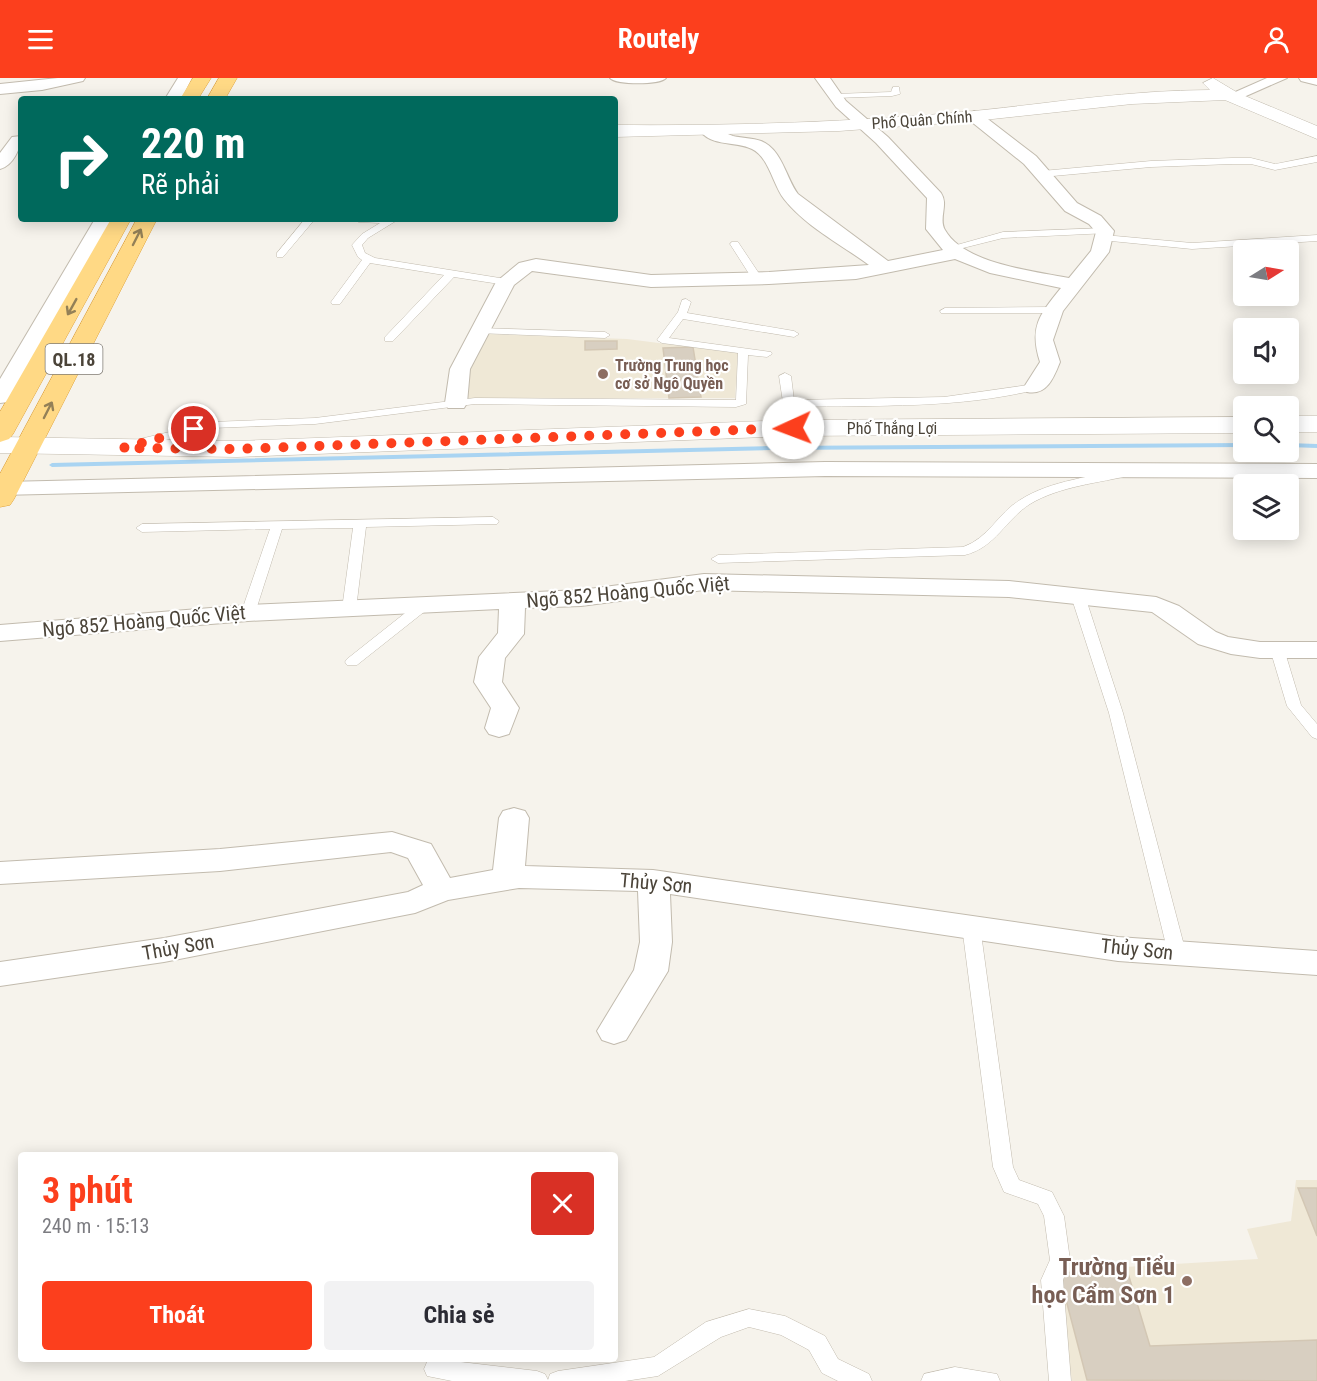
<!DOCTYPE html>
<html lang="vi">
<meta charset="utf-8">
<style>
:root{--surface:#fff;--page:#f2f2f3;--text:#2b2b33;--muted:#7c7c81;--accent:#fc3f1d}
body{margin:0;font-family:"Roboto Condensed",sans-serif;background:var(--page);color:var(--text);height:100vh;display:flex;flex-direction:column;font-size:22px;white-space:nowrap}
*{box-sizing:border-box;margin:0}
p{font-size:20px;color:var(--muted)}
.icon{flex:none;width:33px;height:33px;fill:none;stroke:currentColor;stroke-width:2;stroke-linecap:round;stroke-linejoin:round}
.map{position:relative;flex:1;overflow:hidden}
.sheet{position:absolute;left:18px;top:1074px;width:600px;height:210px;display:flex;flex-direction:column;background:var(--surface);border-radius:6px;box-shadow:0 3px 15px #0003}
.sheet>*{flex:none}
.hud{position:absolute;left:18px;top:18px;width:600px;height:126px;border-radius:6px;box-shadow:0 3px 15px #0003;background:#00695c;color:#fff;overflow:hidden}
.needle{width:39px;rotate:79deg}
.controls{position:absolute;left:1233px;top:162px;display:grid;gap:12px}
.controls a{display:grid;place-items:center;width:66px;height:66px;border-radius:6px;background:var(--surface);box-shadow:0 3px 15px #0003;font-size:30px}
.pin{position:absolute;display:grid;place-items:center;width:51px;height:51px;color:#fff;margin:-26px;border:3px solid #fff;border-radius:50%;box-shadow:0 2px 6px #0007}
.me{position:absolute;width:66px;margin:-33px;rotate:268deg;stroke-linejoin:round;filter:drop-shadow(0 0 4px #0008)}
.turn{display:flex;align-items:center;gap:21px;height:126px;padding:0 24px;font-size:27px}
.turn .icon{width:78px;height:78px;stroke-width:2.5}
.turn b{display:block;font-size:42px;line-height:51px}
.round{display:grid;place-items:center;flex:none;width:63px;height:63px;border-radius:6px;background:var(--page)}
.summary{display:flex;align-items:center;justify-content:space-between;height:102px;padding:0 24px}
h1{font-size:36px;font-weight:700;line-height:45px;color:var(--accent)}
.cta{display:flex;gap:12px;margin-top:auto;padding:12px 24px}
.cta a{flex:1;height:69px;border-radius:6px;background:var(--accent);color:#fff;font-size:24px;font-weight:700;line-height:69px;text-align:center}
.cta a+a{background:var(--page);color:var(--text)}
header{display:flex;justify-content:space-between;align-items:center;height:78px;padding:0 24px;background:var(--accent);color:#fff;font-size:27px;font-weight:700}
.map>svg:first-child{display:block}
.education{fill:#efe8d6}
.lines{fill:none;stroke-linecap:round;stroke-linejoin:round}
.stream{fill:#a9d4f2;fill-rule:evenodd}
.building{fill:#d8cfc1;stroke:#d3c7b4;stroke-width:1.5}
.service-casing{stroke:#c2bbae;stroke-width:1}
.minor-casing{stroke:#c2bbae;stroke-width:2}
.tertiary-casing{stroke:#c2bbae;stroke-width:1}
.trunk-casing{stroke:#e0a43c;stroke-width:1}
.service{fill:#fff;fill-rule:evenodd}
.minor{fill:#fff;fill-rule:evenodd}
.tertiary{fill:#fff;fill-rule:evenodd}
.trunk{fill:#ffd985;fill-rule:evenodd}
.oneway{stroke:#938057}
.route{stroke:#fc3f1d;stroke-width:10;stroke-dasharray:0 18}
.education-dot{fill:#8d6e63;stroke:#fff;stroke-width:2}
.labels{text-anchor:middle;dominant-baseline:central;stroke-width:4.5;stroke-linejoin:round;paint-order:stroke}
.far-street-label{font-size:16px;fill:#4b4439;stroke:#fff}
.far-education-label{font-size:16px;font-weight:bold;fill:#785e54;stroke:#fff;text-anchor:start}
.shield{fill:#fff;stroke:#817c74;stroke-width:1.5}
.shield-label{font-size:18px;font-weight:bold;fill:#4b4439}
.street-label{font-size:20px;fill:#4b4439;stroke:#fff}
.near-education-label{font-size:24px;font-weight:bold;fill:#785e54;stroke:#fff;text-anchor:end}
</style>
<header><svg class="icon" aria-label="menu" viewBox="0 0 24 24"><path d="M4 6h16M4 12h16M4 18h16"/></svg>Routely<svg class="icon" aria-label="person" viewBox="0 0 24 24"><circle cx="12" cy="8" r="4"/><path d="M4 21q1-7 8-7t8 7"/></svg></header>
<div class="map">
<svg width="1317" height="1303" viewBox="0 0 1317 1303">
<rect width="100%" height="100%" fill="#f6f3ec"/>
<path class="education" d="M 485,256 L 627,261 L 738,275 L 735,320 L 464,320 L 460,317 Z
M 1296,1102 L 1317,1102 L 1317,1303 L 1072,1303 L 1057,1213 L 1058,1193 L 1258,1181 L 1247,1151 L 1291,1143 Z"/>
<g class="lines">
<path class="stream" d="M 1244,365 L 1244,369 L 770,372 L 52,389 L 49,387 L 52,385 L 770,368 Z
M 1288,365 L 1317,366 L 1317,370 L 1288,369 Z"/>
</g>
<path class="building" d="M 585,263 L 617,263 L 617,271 L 585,272 Z
M 693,269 L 701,319 L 669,320 L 663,270 Z
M 1298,1110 L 1317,1110 L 1317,1158 Z
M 1127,1192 L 1150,1268 L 1317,1262 L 1317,1303 L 1087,1302 L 1059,1195 Z"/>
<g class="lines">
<defs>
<path id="service" d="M 893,9 L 899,9 L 900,16 L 892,18 L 835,20 L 831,18 L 835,16 L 891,14 Z
M 1317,78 L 1317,84 L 1275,92 L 1251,86 L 1232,86 L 1151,89 L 1042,99 L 1038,96 L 1042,93 L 1151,83 L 1232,80 L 1251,80 L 1275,86 Z
M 305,141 L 315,141 L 283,179 L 277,179 L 277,175 Z
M 354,141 L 399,141 L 368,160 L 362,167 L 365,175 L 375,180 L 506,201 L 511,204 L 506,207 L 454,199 L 393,263 L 385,263 L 385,259 L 444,197 L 370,185 L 340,226 L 332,226 L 331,224 L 362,182 L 358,179 L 352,167 L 362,156 L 380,145 L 359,144 Z
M 1105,150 L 1108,151 L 1108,155 L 1003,160 L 951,173 L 946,170 L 1003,154 Z
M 1104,157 L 1192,165 L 1317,157 L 1317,163 L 1192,171 L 1101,162 L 1101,158 Z
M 732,164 L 738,164 L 762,200 L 761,202 L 753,202 L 730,166 Z
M 686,221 L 691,224 L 687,235 L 794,253 L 799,256 L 794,259 L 683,241 L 669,260 L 771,274 L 772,276 L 767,279 L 748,277 L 746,326 L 736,329 L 475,326 L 315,346 L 212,350 L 131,371 L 125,367 L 127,364 L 212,344 L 315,340 L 475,320 L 736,322 L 738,275 L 662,265 L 657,262 L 678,234 L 682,222 Z
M 945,230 L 1053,229 L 1058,232 L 1053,235 L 941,235 L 940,233 Z
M 480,250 L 605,254 L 610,257 L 605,260 L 476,255 L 475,253 Z
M 785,295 L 791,298 L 794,322 L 944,319 L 1035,306 L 1041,309 L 1039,311 C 959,331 877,327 796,329 L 799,350 L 793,353 L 787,350 L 779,298 Z
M 1128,390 L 1132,391 L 1132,397 C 1099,405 1060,408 1030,426 C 1005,442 996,469 965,477 L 718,485 L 711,481 L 718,477 L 963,469 C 989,460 998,435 1020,422 C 1051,402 1093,399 1128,390 Z
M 493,439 L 499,443 L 497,446 L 366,449 L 356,531 L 349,535 L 342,531 L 353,450 L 282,451 L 255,535 L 248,539 L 241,535 L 270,451 L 142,454 L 136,450 L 142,446 Z
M 1078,514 L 1085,518 L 1123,635 L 1186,875 L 1183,879 L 1171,879 L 1168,875 L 1109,635 L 1071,518 Z
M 424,523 L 429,524 L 431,527 L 429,530 L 357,587 L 347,587 L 345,584 L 347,581 L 419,524 Z
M 1277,567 L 1284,571 L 1301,627 L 1317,646 L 1317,661 L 1312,659 L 1287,628 L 1270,571 Z
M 971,842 L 977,844 L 980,848 L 1013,1089 L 1019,1102 L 1052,1114 L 1064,1138 L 1070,1182 L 1063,1202 L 1071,1303 L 1049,1303 L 1041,1202 L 1050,1182 L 1044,1138 L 1038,1126 L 1004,1114 L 993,1089 L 962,848 L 965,844 Z
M 749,1231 L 785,1238 L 825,1258 L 838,1281 L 869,1296 L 872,1303 L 838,1303 L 822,1295 L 809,1272 L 781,1257 L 749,1249 L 721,1259 L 658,1298 L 625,1303 L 452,1303 L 427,1298 L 424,1291 L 427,1284 L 435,1281 L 537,1293 L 545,1296 L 548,1302 L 550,1296 L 558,1293 L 654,1279 L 706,1244 Z
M 955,1289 L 997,1296 L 1000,1303 L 921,1303 L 924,1296 Z"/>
<path id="minor" d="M 58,0 L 85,0 L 83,3 L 42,12 L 0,16 L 0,6 Z
M 178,0 L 192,0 L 181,21 L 165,21 Z
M 610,0 L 666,0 C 660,7 616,7 610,0 Z
M 815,0 L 830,0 L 846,23 L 888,59 L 941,115 C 949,127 938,140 945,152 C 964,186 1034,193 1069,200 L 1091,173 L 1096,154 L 1089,146 L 1065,133 L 1024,86 L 968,41 L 966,38 L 974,33 L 980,35 L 1036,78 L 1077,125 L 1101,138 L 1114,153 L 1109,174 L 1063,233 L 1053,262 L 1060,284 C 1054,299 1047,318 1027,314 L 1024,309 L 1040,284 C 1029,250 1039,237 1061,210 L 990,195 L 955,181 L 856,201 L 769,206 L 651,209 L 532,193 L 514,207 L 470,291 L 467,325 L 464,330 L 448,330 L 445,325 L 450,291 L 496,204 L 519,185 L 536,181 L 651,197 L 769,194 L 869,187 C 842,167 805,148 784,121 C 773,107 769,79 752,71 C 736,63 713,69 700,53 L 702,50 C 714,47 723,55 733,58 C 742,60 753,60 761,63 C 782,71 786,100 798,116 L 888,183 L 943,172 L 926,151 L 927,120 L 876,65 L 836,29 Z
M 1267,0 L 1287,0 L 1237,22 L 1232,24 L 1224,19 Z
M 1299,0 L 1317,0 L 1317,7 L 1301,3 Z
M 21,58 C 21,70 13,88 0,91 L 0,75 L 12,59 Z
M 95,141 L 113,141 L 11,319 L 8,324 L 0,325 L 0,301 Z
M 825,384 L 1317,386 L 1317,400 L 825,398 L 0,417 L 0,405 L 5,404 Z
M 704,496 L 1009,503 L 1156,519 L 1179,528 L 1216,554 L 1228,559 L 1260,564 L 1317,564 L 1317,580 L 1260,580 L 1231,576 L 1198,566 L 1152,534 L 1009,519 L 704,512 L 581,528 L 525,530 L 524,556 L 505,580 L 502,604 L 519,630 L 509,656 L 499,659 L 489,656 L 485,650 L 491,630 L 474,604 L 479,579 L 498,555 L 499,531 L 248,543 L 0,563 L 0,547 L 248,527 L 581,512 Z
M 514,730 L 525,733 L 529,740 L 525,788 L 653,792 L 1118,859 L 1317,873 L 1317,897 L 1118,883 L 670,816 L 672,864 L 668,893 L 626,962 L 614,966 L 602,962 L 597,953 L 634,892 L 640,864 L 638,813 L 519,810 L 448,822 L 415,835 L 164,884 L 0,908 L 0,884 L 164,860 L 408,814 L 423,807 L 408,780 L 391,774 L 220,793 L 0,806 L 0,784 L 220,771 L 392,754 L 431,766 L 450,800 L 493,792 L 499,740 L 503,733 Z"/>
<path id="tertiary" d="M 1213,0 L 1238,15 L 1317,48 L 1317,61 L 1225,22 L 1132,26 L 974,43 L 839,53 L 615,59 L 615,47 C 735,48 855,44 974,33 C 1053,25 1131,12 1210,12 L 1203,5 Z
M 1288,338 L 1317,338 L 1317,354 L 1288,354 Z
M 1244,339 L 1244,355 L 793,358 L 237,379 L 0,375 L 0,359 L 237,363 L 793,342 Z"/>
<path id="trunk" d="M 193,0 L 211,0 L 198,21 L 180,21 Z
M 219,0 L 237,0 L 225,21 L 207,21 Z
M 111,141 L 131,141 L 13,356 L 9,361 L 0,364 L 0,334 Z
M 137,141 L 157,141 L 14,421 L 10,427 L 0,429 L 0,396 Z"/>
</defs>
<use href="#service" class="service-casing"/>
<use href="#minor" class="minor-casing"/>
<use href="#tertiary" class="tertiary-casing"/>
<use href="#trunk" class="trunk-casing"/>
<use href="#service" class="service"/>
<use href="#minor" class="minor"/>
<use href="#tertiary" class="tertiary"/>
<use href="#trunk" class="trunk"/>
</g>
<defs><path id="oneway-shaft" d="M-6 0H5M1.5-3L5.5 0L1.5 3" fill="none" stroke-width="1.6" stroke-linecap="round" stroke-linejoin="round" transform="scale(1.5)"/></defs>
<g class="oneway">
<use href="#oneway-shaft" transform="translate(137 159) rotate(-63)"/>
<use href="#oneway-shaft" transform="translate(72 229) rotate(119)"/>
<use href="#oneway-shaft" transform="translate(48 332) rotate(-63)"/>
</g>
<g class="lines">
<path class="route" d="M 194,351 L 123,370 L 237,371 L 793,350"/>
</g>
<g class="education-dot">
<circle cx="603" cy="296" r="6"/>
<circle cx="1187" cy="1203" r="6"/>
</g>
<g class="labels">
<g class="far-street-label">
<text transform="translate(922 42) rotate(-4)">Phố Quân Chính</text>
<text x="892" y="350">Phố Thắng Lợi</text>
</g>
<g class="far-education-label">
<text x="615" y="287">Trường Trung học<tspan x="615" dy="18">cơ sở Ngô Quyền</tspan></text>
</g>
<rect class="shield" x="45.5" y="266" width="57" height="30" rx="4.5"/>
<g class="shield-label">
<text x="74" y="281">QL.18</text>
</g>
<g class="street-label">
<text transform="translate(628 514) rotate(-5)">Ngõ 852 Hoàng Quốc Việt</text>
<text transform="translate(144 543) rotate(-5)">Ngõ 852 Hoàng Quốc Việt</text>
<text transform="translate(656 805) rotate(5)">Thủy Sơn</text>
<text transform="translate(178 869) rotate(-10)">Thủy Sơn</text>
<text transform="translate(1137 871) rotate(6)">Thủy Sơn</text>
</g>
<g class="near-education-label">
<text x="1175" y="1189">Trường Tiểu<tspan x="1175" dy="28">học Cẩm Sơn 1</tspan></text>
</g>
</g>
</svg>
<div class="controls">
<a><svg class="needle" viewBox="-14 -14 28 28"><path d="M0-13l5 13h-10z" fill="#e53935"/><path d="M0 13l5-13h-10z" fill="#7c7c81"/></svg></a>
<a><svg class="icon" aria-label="sound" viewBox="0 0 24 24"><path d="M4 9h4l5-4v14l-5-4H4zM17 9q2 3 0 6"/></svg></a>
<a><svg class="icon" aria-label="search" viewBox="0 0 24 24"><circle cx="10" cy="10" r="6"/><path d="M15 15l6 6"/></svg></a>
<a><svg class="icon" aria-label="layers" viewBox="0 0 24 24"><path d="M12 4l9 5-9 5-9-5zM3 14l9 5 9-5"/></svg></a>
</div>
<div class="pin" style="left:194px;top:351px;background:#d93025"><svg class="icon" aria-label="arrive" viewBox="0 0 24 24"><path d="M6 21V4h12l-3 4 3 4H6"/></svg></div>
<svg class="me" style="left:793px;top:350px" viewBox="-20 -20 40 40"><circle r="19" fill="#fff"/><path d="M0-13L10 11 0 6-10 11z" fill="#fc3f1d"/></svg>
<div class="hud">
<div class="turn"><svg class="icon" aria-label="right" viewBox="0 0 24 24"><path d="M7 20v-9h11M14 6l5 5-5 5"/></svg><div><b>220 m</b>Rẽ phải</div></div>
</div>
<section class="sheet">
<div class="summary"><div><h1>3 phút</h1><p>240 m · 15:13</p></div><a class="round" style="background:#d93025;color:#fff"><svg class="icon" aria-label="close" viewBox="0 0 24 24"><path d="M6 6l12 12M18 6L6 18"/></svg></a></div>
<div class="cta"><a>Thoát</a><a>Chia sẻ</a></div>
</section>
</div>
